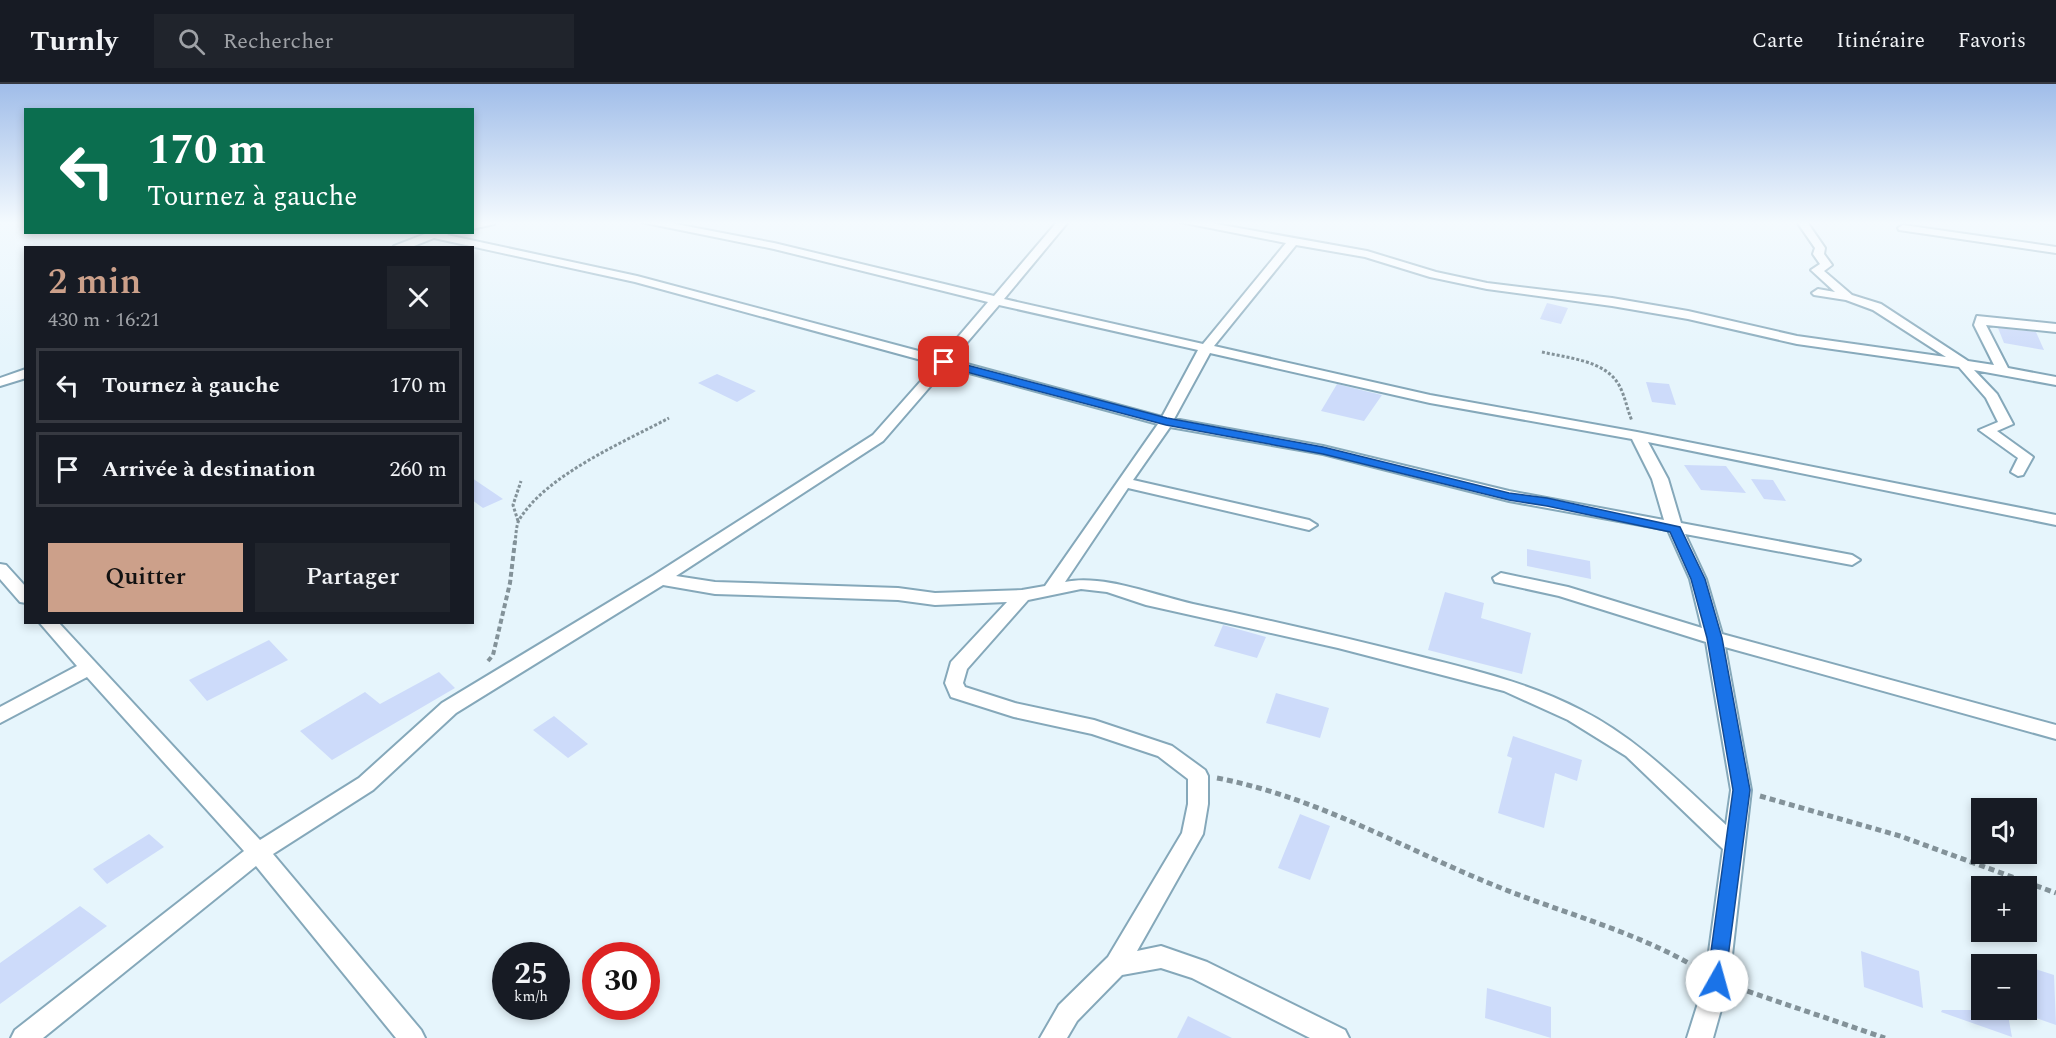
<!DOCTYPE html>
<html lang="fr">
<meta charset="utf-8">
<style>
:root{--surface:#171b24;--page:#20242c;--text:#f1f3f6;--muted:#9ea1a6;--line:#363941;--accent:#cca08a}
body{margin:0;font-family:Spectral,serif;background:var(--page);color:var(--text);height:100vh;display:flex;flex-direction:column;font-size:22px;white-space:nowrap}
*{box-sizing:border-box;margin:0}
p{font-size:20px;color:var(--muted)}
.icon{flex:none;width:33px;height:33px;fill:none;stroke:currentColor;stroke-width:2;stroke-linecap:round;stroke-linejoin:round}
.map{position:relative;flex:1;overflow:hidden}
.details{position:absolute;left:24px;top:162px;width:450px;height:378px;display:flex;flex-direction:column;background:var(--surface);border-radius:0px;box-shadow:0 3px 9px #0003}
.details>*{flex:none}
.banner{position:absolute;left:24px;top:24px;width:450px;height:126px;border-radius:0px;box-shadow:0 3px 9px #0003;background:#0b6e4f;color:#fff;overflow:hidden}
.tools{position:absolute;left:1971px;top:714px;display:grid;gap:12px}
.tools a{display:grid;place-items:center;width:66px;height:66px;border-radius:0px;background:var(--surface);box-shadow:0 3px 9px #0003;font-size:30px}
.speed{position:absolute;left:492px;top:858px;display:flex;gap:12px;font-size:30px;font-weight:700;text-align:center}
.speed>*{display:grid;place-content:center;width:78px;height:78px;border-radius:50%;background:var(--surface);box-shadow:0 3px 9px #0003;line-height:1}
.speed small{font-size:15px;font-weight:400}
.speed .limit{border:9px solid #d22;background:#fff;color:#111}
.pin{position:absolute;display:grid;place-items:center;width:51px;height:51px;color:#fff;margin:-26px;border-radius:12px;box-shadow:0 3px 9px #0006}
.me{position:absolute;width:66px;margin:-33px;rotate:7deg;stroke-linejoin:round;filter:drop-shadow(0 0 4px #0008)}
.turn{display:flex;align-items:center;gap:21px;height:126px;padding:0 24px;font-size:27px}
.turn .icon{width:78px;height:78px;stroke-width:2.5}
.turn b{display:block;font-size:42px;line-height:51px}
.round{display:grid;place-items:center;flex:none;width:63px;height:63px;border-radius:0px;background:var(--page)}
.headline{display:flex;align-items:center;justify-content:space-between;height:102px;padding:0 24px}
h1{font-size:36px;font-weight:600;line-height:45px;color:var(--accent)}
.action{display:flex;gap:12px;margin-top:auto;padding:12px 24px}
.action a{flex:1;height:69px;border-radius:0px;background:var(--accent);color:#111;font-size:24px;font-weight:600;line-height:69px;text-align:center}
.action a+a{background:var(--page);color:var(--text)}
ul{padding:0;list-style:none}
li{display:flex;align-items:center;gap:18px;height:75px;margin:0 12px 9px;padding:0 12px;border:3px solid var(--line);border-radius:0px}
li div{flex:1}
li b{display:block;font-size:22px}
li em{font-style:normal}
header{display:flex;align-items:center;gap:36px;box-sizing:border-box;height:84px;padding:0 30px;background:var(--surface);border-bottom:2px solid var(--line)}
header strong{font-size:28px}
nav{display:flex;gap:33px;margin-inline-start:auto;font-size:21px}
.search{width:420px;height:54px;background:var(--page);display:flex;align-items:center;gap:15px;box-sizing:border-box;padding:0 21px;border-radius:0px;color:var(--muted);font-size:22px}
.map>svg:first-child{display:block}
.building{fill:#cddbfa}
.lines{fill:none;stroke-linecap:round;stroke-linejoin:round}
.minor-casing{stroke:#85a8ba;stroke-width:4}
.path-far2{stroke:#839299;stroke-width:3;stroke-dasharray:3 2;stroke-linecap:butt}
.path-far1{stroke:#839299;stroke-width:4;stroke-dasharray:5 3;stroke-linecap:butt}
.path{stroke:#839299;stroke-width:5;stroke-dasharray:6 4;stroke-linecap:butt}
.minor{fill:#fff;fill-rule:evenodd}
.route{fill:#1a73e8;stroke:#114b97;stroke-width:1.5}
</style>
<header>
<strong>Turnly</strong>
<div class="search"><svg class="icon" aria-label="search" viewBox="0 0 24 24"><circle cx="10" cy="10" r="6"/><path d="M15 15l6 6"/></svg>Rechercher</div>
<nav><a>Carte</a><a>Itinéraire</a><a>Favoris</a></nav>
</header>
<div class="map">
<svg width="2056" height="954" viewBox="0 0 2056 954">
<rect width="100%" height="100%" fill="#e6f5fc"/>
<path class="building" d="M 1547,219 L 1568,224 L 1561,240 L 1540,235 Z
M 1998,244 L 2036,248 L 2044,266 L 2004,259 Z
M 717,290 L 756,307 L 737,318 L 698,299 Z
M 1646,298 L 1669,300 L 1676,321 L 1652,318 Z
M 1337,300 L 1365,307 L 1382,311 L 1364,337 L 1321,327 Z
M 1684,381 L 1726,382 L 1746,409 L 1701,406 Z
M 472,394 L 503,415 L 483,424 L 472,416 Z
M 1751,395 L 1773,396 L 1786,417 L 1764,415 Z
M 1527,465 L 1590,477 L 1591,495 L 1527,482 Z
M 1445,508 L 1484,519 L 1481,534 L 1531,549 L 1522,590 L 1428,566 Z
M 1223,541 L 1266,553 L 1257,574 L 1214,562 Z
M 269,556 L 288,576 L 207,617 L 189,596 Z
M 439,588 L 455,604 L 332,676 L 300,647 L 365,608 L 380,620 Z
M 1276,609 L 1329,624 L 1320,654 L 1266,639 Z
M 554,632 L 588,660 L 568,674 L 533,646 Z
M 1513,652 L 1582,676 L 1577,697 L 1555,689 L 1544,744 L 1498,729 L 1512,674 L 1507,672 Z
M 1300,730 L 1330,742 L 1310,796 L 1278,784 Z
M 149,750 L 164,763 L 107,800 L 93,785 Z
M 80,822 L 107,842 L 0,920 L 0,879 Z
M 1861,867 L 1919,887 L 1923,924 L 1864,903 Z
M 2026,882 L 2054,891 L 2056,941 L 2036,934 Z
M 1487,904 L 1551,923 L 1551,954 L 1485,934 Z
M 1942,926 L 2007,926 L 2012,953 L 1941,928 Z
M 1188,932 L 1232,954 L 1177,954 Z"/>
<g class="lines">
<defs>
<path id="minor" d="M 495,138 L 494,140 L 472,145 L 472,139 Z
M 641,138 L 665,138 L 774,159 L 994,212 L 1057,138 L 1068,138 L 1004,215 L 1203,260 L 1286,159 L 1180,138 L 1205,138 L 1367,167 L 1436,188 L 1487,199 L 1612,214 L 1688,227 L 1797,252 L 1946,273 L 1873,226 L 1846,216 L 1814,211 L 1812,209 L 1818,205 L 1835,208 L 1811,186 L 1820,180 L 1813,170 L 1815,164 L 1797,138 L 1807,138 L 1825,164 L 1824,170 L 1832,181 L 1824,187 L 1852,211 L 1881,220 L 1968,277 L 1994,281 L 1974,241 L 1977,232 L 2056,240 L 2056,248 L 1986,241 L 2008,284 L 2056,293 L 2056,301 L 1974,286 L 1997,310 L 2013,340 L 1997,347 L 2033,373 L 2023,391 L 2018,392 L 2011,388 L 2018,374 L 1979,346 L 1998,338 L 1986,314 L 1959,283 L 1797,260 L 1688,235 L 1612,222 L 1487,205 L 1430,193 L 1365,173 L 1296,161 L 1214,262 L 1430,311 L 1637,348 L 2056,431 L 2056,441 L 1648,358 L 1668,395 L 1681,439 L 1852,471 L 1860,476 L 1852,481 L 1685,450 L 1706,495 L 1722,550 L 2056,641 L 2056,655 L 1725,563 L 1751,706 L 1729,897 L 1713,954 L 1687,954 L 1705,897 L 1723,765 L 1626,672 L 1568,636 L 1504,607 L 1338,564 L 1146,521 L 1107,508 L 1081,505 L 1028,516 L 967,585 L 963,599 L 965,603 L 1015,619 L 1094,636 L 1172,662 L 1205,686 L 1208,692 L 1208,720 L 1203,750 L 1137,867 L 1161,862 L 1207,878 L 1345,946 L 1349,954 L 1310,954 L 1192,894 L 1161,884 L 1122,891 L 1077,937 L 1067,954 L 1040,954 L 1059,921 L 1108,873 L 1182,749 L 1188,720 L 1188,695 L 1158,672 L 1092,650 L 1014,633 L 951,613 L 945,599 L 951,578 L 1007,518 L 935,521 L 898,516 L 715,510 L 663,501 L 456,629 L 373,706 L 273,770 L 421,946 L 425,954 L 396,954 L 256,782 L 43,954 L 11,954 L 15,946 L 244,767 L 87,593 L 0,639 L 0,623 L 77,582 L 39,538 L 58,538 L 260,756 L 359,694 L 442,619 L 654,491 L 873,351 L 936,280 L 635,198 L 434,154 L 409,164 L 393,164 L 394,162 L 430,148 L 451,148 L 447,151 L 637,192 L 941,273 L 988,218 L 774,165 ZM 999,221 L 1198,266 L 1162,333 L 952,276 ZM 1210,269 L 1430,319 L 1632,355 L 1652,395 L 1664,436 L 1509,407 L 1323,362 L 1174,335 ZM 947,283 L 1158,340 L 1045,502 L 1022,506 L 935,509 L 898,504 L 715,498 L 676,492 L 883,357 ZM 1170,343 L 1323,370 L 1509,417 L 1668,446 L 1690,495 L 1702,544 L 1568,503 L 1501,489 L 1493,494 L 1495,498 L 1559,512 L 1706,558 L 1731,706 L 1726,741 C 1680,699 1637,654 1581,626 C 1529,599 1474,586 1418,572 C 1343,553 1268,536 1193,520 C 1154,511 1103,490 1065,498 L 1128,404 L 1309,446 L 1317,441 L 1309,436 L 1133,396 Z
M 1903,141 L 2056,163 L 2056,169 L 1899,146 L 1898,144 Z
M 26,285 L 26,294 L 0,302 L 0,294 Z
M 0,480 L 6,481 L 26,503 L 26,519 L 20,518 L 0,495 Z"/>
</defs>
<use href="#minor" class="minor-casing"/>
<path class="path-far2" d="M 1542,268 C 1567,274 1605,276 1619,301 C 1625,312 1627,325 1632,337
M 518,437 L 513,421 L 521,397
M 515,459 C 516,452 516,442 519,436 C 546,391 624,358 669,334"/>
<path class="path-far1" d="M 488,577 L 493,571 L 510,499 L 515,457"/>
<path class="path" d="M 1217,694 C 1317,713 1402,764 1496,802 C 1562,829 1635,847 1697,884
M 1760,712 L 1900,752 L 2056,809
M 1738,904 L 1885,954"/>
<use href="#minor" class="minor"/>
</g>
<linearGradient id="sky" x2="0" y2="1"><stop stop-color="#a0bde9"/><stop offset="0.51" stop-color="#f4fafe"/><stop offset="1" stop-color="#f4fafe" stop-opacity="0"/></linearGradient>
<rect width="2056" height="272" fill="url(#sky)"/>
<path class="route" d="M 944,275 L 1167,334 L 1323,363 L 1509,409 L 1547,414 L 1680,443 L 1705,495 L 1722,554 L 1750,706 L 1724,904 L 1717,906 L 1710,904 L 1707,897 L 1733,706 L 1707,554 L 1691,495 L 1670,448 L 1547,422 L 1509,416 L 1323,370 L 1166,341 L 940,281 L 939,278 Z"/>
</svg>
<div class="tools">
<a><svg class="icon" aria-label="sound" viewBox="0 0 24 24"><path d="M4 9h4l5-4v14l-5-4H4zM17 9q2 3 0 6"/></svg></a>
<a>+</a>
<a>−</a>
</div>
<div class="speed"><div>25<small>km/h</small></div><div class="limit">30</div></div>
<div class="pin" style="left:944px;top:278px;background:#d93025"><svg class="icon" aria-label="arrive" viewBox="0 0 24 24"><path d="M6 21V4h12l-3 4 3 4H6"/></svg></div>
<svg class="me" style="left:1717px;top:897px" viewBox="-20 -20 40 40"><circle r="19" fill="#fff"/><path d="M0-13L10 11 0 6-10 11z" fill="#1a73e8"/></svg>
<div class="banner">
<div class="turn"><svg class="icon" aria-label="left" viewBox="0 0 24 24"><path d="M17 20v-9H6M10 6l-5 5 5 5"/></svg><div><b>170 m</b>Tournez à gauche</div></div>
</div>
<section class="details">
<div class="headline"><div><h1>2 min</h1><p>430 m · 16:21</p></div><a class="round"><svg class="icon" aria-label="close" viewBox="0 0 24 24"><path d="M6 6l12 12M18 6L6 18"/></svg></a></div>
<ul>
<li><svg class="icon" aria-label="left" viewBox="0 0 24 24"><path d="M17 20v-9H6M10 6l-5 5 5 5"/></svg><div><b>Tournez à gauche</b></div><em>170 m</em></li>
<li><svg class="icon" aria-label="arrive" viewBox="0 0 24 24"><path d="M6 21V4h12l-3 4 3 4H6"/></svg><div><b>Arrivée à destination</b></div><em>260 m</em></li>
</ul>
<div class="action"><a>Quitter</a><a>Partager</a></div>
</section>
</div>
